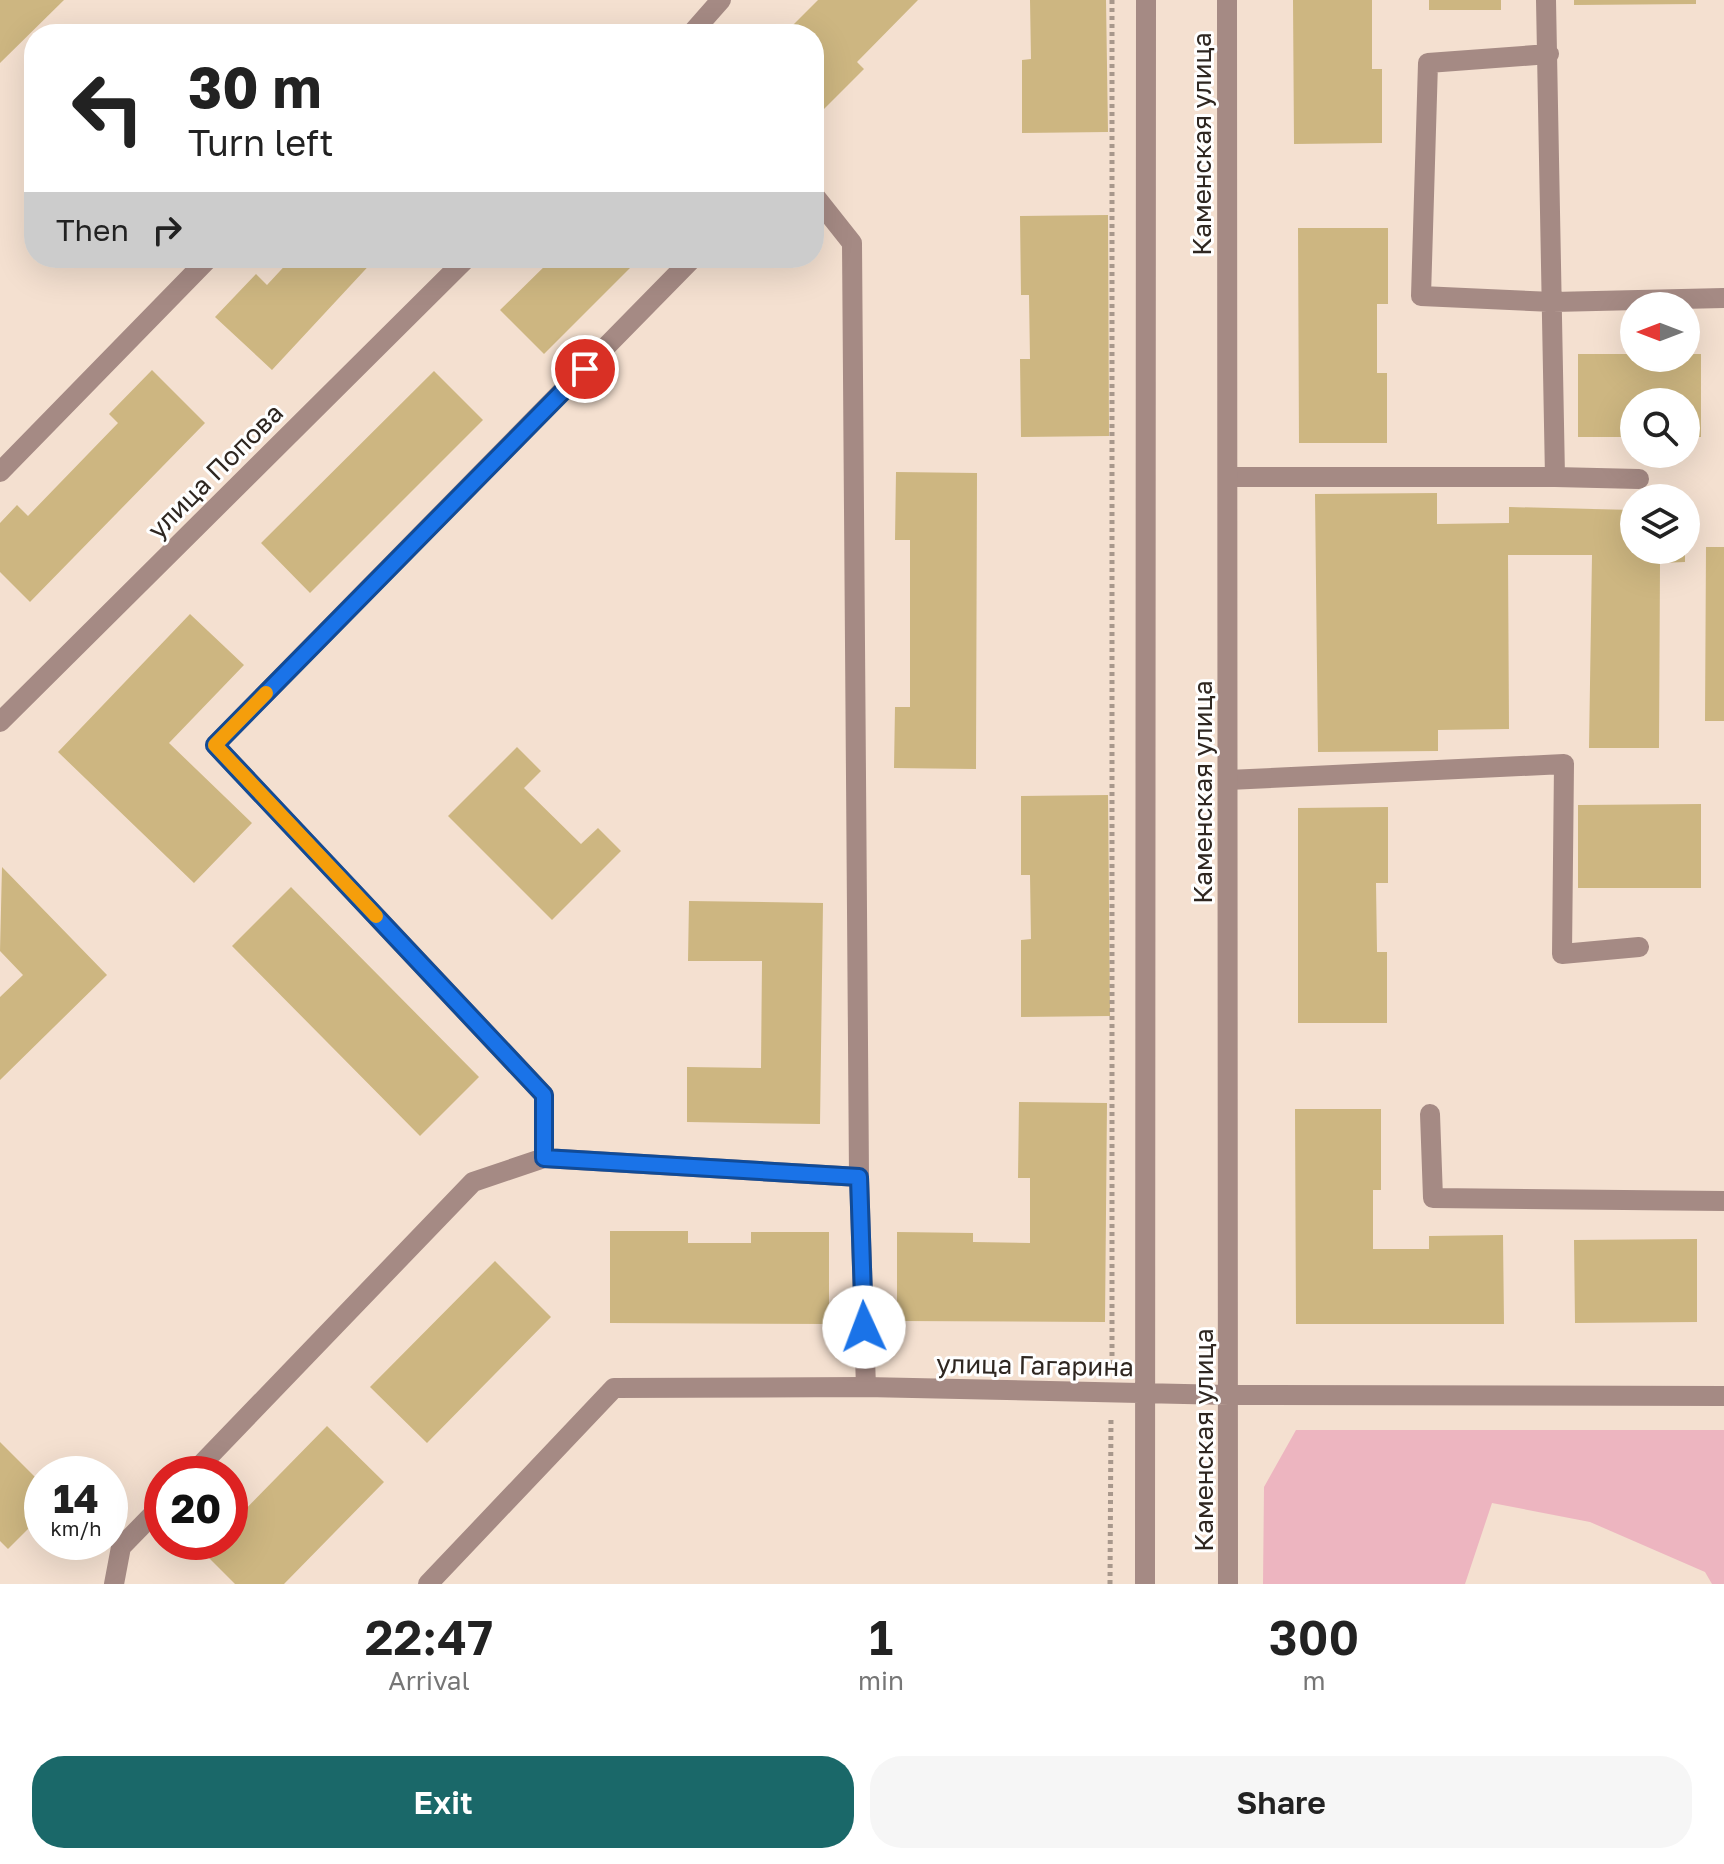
<!DOCTYPE html>
<meta charset="utf-8">
<style>
:root{--surface:#fff;--page:#f6f6f6;--text:#222;--muted:#767676;--accent:#1a6869}
body{margin:0;font-family:"Golos Text",sans-serif;background:var(--page);color:var(--text);height:100vh;display:flex;flex-direction:column;font-size:30px;white-space:nowrap}
*{box-sizing:border-box;margin:0}
p{font-size:26px;color:var(--muted)}
.icon{flex:none;width:44px;height:44px;fill:none;stroke:currentColor;stroke-width:2;stroke-linecap:round;stroke-linejoin:round}
.map{position:relative;height:1584px;overflow:hidden}
.drawer{display:flex;flex-direction:column;background:var(--surface);flex:1}
.drawer>*{flex:none}
.hud{position:absolute;left:24px;top:24px;width:800px;height:244px;border-radius:32px;box-shadow:0 8px 32px #0002;background:#fff;color:var(--text);overflow:hidden}
.needle{width:52px;rotate:270deg}
.fabs{position:absolute;left:1620px;top:292px;display:grid;gap:16px}
.fabs a{display:grid;place-items:center;width:80px;height:80px;border-radius:50%;background:var(--surface);box-shadow:0 8px 32px #0002;font-size:40px}
.speed{position:absolute;left:24px;top:1456px;display:flex;gap:16px;font-size:40px;font-weight:700;text-align:center}
.speed>*{display:grid;place-content:center;width:104px;height:104px;border-radius:50%;background:var(--surface);box-shadow:0 8px 32px #0002;line-height:1}
.speed small{font-size:20px;font-weight:400}
.speed .limit{border:12px solid #d22;background:#fff;color:#111}
.pin{position:absolute;display:grid;place-items:center;width:68px;height:68px;color:#fff;margin:-34px;border:4px solid #fff;border-radius:50%;box-shadow:0 2px 8px #0007}
.me{position:absolute;width:88px;margin:-44px;rotate:358deg;stroke-linejoin:round;filter:drop-shadow(0 0 6px #0008)}
.turn{display:flex;align-items:center;gap:28px;height:168px;padding:0 32px;font-size:36px}
.turn .icon{width:104px;height:104px;stroke-width:2.5}
.turn b{display:block;font-size:56px;line-height:68px}
.then{display:flex;align-items:center;height:76px;padding:0 32px;background:#0003;gap:16px;font-size:30px}
.eta{display:flex;justify-content:space-evenly;align-items:center;height:136px;text-align:center}
.eta b{font-size:48px;font-weight:600;line-height:56px}
.action{display:flex;gap:16px;margin-top:auto;padding:16px 32px}
.action a{flex:1;height:92px;border-radius:32px;background:var(--accent);color:#fff;font-size:32px;font-weight:600;line-height:92px;text-align:center}
.action a+a{background:var(--page);color:var(--text)}
.map>svg:first-child{display:block}
.green{fill:#edb5c0}
.building{fill:#cdb681}
.lines{fill:none;stroke-linecap:round;stroke-linejoin:round}
.path{stroke:#a8988c;stroke-width:5;stroke-dasharray:4 4;stroke-linecap:butt}
.service{stroke:#a58a84;stroke-width:20}
.minor{stroke:#a58a84;stroke-width:20}
.route-casing{stroke:#114b97;stroke-width:20}
.route{stroke:#1a73e8;stroke-width:14}
.slow{stroke:#f59e0b;stroke-width:14}
.labels{text-anchor:middle;dominant-baseline:central;stroke-width:6;stroke-linejoin:round;paint-order:stroke}
.street-label{font-size:26px;fill:#2f2721;stroke:#fff}
</style>
<div class="map">
<svg width="1724" height="1584" viewBox="0 0 1724 1584">
<rect width="100%" height="100%" fill="#f4e0d0"/>
<path class="green" d="M 1296,1430 L 1724,1430 L 1724,1584 L 1712,1584 L 1705,1572 L 1590,1522 L 1492,1503 L 1465,1584 L 1263,1584 L 1264,1487 Z"/>
<path class="building" d="M 0,0 L 64,0 L 0,63 Z
M 818,0 L 918,0 L 857,62 L 864,69 L 814,119 L 814,34 L 784,34 Z
M 1030,0 L 1106,0 L 1108,132 L 1022,133 L 1022,60 L 1031,59 Z
M 1293,0 L 1372,0 L 1372,69 L 1382,69 L 1382,143 L 1294,144 Z
M 1429,0 L 1501,0 L 1501,10 L 1429,10 Z
M 1574,0 L 1696,0 L 1696,4 L 1574,5 Z
M 1108,215 L 1109,436 L 1021,437 L 1020,359 L 1030,359 L 1029,295 L 1021,295 L 1020,216 Z
M 1298,228 L 1388,228 L 1388,304 L 1377,304 L 1377,373 L 1387,373 L 1387,443 L 1299,443 Z
M 292,258 L 376,258 L 272,370 L 215,317 L 256,274 L 267,285 Z
M 553,258 L 640,258 L 544,354 L 500,310 Z
M 1578,354 L 1634,354 L 1634,358 L 1686,358 L 1686,354 L 1701,354 L 1701,437 L 1686,437 L 1686,402 L 1634,402 L 1634,437 L 1578,437 Z
M 152,370 L 205,423 L 30,602 L 0,572 L 0,523 L 17,505 L 28,516 L 118,423 L 109,414 Z
M 434,371 L 483,420 L 310,593 L 261,543 Z
M 896,472 L 977,473 L 976,769 L 894,768 L 895,707 L 910,707 L 910,540 L 895,540 Z
M 1437,493 L 1437,524 L 1509,523 L 1509,507 L 1634,510 L 1634,550 L 1685,550 L 1685,562 L 1660,563 L 1659,748 L 1589,748 L 1592,555 L 1508,555 L 1509,729 L 1438,730 L 1438,751 L 1318,752 L 1315,494 Z
M 1706,547 L 1724,547 L 1724,721 L 1705,721 Z
M 190,614 L 244,665 L 169,743 L 252,823 L 194,883 L 58,752 Z
M 517,747 L 541,771 L 524,788 L 581,844 L 598,828 L 621,851 L 552,920 L 448,816 Z
M 1108,795 L 1110,1016 L 1021,1017 L 1021,940 L 1031,939 L 1030,875 L 1021,875 L 1021,796 Z
M 1701,804 L 1701,888 L 1578,888 L 1578,805 Z
M 1388,807 L 1388,883 L 1376,883 L 1377,952 L 1387,952 L 1387,1023 L 1298,1023 L 1298,808 Z
M 2,867 L 107,975 L 0,1080 L 0,997 L 23,975 L 0,951 Z
M 291,887 L 479,1077 L 420,1136 L 232,946 Z
M 689,901 L 823,903 L 820,1124 L 687,1122 L 687,1067 L 761,1068 L 762,961 L 688,961 Z
M 1019,1102 L 1107,1103 L 1105,1322 L 897,1321 L 897,1232 L 973,1233 L 973,1242 L 1030,1243 L 1030,1178 L 1018,1178 Z
M 1295,1109 L 1381,1109 L 1381,1190 L 1373,1190 L 1373,1249 L 1429,1249 L 1429,1236 L 1503,1235 L 1504,1324 L 1296,1324 Z
M 610,1231 L 688,1231 L 688,1243 L 751,1243 L 751,1232 L 829,1232 L 829,1324 L 610,1323 Z
M 1697,1239 L 1697,1322 L 1575,1323 L 1574,1240 Z
M 495,1261 L 551,1317 L 427,1443 L 370,1387 Z
M 327,1426 L 384,1482 L 284,1584 L 235,1584 L 203,1552 L 214,1542 L 230,1542 L 230,1525 Z
M 0,1442 L 42,1484 L 42,1515 L 8,1549 L 0,1541 Z"/>
<g class="lines">
<path class="path" d="M 1112,0 L 1112,1367
M 1110,1584 L 1111,1417"/>
<path class="service" d="M 1549,54 L 1428,63 L 1421,296 L 1553,302 L 1724,298
M 814,195 L 852,243 L 859,1177 L 866,1387
M 0,472 L 209,258
M 1228,477 L 1555,477 L 1546,0
M 1555,477 L 1639,479
M 1228,780 L 1564,764 L 1562,954 L 1639,947
M 1430,1114 L 1433,1198 L 1724,1201
M 544,1158 L 544,1095 L 215,745 L 693,258
M 192,1474 L 473,1182 L 544,1158 L 859,1177
M 114,1584 L 121,1547 L 162,1505"/>
<path class="minor" d="M 1227,0 L 1228,1584
M 691,34 L 721,0
M 0,722 L 467,258
M 428,1584 L 614,1388 L 866,1387 L 1229,1395 L 1724,1396
M 1145,1584 L 1146,0"/>
</g>
<g class="lines">
<defs>
<path id="route" d="M 585,369 L 215,745 L 544,1095 L 544,1158 L 859,1177 L 864,1327"/>
</defs>
<use href="#route" class="route-casing"/>
<use href="#route" class="route"/>
<path class="slow" d="M 266,693 L 215,745 L 376,916"/>
</g>
<g class="labels">
<g class="street-label">
<text transform="translate(1201 144) rotate(-90)">Каменская улица</text>
<text transform="translate(215 471) rotate(-45)">улица Попова</text>
<text transform="translate(1202 792) rotate(-90)">Каменская улица</text>
<text transform="translate(1035 1365) rotate(1)">улица Гагарина</text>
<text transform="translate(1203 1440) rotate(-90)">Каменская улица</text>
</g>
</g>
</svg>
<div class="fabs">
<a><svg class="needle" viewBox="-14 -14 28 28"><path d="M0-13l5 13h-10z" fill="#e53935"/><path d="M0 13l5-13h-10z" fill="#767676"/></svg></a>
<a><svg class="icon" aria-label="search" viewBox="0 0 24 24"><circle cx="10" cy="10" r="6"/><path d="M15 15l6 6"/></svg></a>
<a><svg class="icon" aria-label="layers" viewBox="0 0 24 24"><path d="M12 4l9 5-9 5-9-5zM3 14l9 5 9-5"/></svg></a>
</div>
<div class="speed"><div>14<small>km/h</small></div><div class="limit">20</div></div>
<div class="pin" style="left:585px;top:369px;background:#d93025"><svg class="icon" aria-label="arrive" viewBox="0 0 24 24"><path d="M6 21V4h12l-3 4 3 4H6"/></svg></div>
<svg class="me" style="left:864px;top:1327px" viewBox="-20 -20 40 40"><circle r="19" fill="#fff"/><path d="M0-13L10 11 0 6-10 11z" fill="#1a73e8"/></svg>
<div class="hud">
<div class="turn"><svg class="icon" aria-label="left" viewBox="0 0 24 24"><path d="M17 20v-9H6M10 6l-5 5 5 5"/></svg><div><b>30 m</b>Turn left</div></div>
<div class="then">Then<svg class="icon" aria-label="right" viewBox="0 0 24 24"><path d="M7 20v-9h11M14 6l5 5-5 5"/></svg></div>
</div>
</div>
<section class="drawer">
<div class="eta">
<div><b>22:47</b><p>Arrival</p></div>
<div><b>1</b><p>min</p></div>
<div><b>300</b><p>m</p></div>
</div>
<div class="action"><a>Exit</a><a>Share</a></div>
</section>
